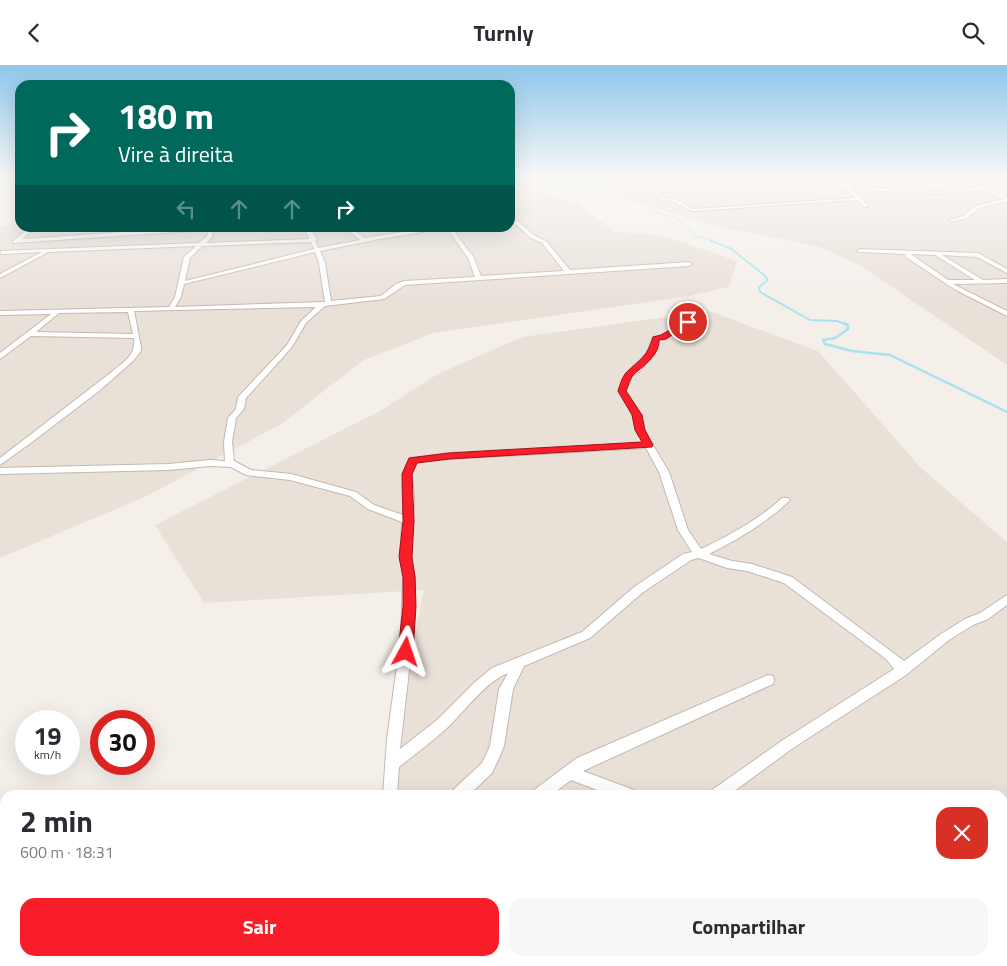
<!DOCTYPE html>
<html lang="pt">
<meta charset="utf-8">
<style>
:root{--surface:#fff;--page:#f7f7f7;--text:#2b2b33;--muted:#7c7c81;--accent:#f91d29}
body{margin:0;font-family:"Titillium Web",sans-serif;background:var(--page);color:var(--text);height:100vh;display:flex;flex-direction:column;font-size:19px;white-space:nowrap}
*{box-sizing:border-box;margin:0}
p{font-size:16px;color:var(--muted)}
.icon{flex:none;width:28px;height:28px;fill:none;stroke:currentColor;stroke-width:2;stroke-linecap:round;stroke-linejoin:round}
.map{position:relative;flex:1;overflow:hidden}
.side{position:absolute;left:0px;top:725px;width:1008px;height:176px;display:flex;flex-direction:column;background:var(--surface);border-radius:15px 15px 0 0;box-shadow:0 5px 20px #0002}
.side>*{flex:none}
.hud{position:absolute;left:15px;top:15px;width:500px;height:152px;border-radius:15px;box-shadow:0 5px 20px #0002;background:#00695c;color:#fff;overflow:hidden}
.speed{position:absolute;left:15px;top:645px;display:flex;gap:10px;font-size:25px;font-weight:700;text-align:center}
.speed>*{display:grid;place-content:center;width:65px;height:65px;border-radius:50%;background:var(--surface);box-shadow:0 5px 20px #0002;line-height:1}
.speed small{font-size:12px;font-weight:400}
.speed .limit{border:8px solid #d22;background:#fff;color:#111}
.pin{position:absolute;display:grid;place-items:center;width:42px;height:42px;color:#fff;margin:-21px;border:2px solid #fff;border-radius:50%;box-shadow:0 1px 5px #0007}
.me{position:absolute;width:55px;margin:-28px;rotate:5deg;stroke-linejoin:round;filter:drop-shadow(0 0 4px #0008)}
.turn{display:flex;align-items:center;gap:18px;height:105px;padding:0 20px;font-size:22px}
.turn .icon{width:65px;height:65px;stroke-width:2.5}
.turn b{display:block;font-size:35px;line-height:42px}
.lanes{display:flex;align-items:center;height:48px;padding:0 20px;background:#0003;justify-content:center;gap:25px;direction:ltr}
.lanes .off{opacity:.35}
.round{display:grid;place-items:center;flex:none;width:52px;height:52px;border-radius:15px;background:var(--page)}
.overview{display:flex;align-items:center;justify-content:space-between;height:85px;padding:0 20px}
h1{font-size:30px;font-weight:700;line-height:38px}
.button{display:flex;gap:10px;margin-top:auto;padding:10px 20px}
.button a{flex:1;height:58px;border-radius:15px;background:var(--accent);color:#fff;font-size:20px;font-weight:700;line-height:58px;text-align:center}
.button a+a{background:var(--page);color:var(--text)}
header{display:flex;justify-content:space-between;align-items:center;height:65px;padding:0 20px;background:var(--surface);font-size:22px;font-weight:700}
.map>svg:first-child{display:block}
.residential{fill:#e9e0d8}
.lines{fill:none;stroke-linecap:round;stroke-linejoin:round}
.stream-far2{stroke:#a8e2f0;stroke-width:1}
.stream-far1{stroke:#a8e2f0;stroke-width:2}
.stream{stroke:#a8e2f0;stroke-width:2.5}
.minor-casing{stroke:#c4b8af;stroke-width:2}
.minor{fill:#fff;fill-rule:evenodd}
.route{fill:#f91d29;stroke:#a2131b}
</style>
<header><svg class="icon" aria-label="back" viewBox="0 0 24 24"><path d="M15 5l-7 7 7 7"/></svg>Turnly<svg class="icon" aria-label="search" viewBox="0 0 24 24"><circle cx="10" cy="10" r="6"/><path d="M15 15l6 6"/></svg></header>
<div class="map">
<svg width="1007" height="901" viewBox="0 0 1007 901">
<rect width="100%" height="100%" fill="#f5efea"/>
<path class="residential" d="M 575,113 L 1007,113 L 1007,300 L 861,201 L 820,182 L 726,163 L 658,144 Z
M 510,117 L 577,138 L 615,167 L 661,170 L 737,196 L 729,222 L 690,231 L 433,268 L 364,295 L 281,359 L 147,431 L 0,493 L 0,161 L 20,158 L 20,162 L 510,162 Z
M 709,246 L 818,286 L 921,403 L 1007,477 L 1007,901 L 258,901 L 263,896 L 1002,896 L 1002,730 L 381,730 L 424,525 L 204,538 L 155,460 L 380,346 L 438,309 L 522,272 Z"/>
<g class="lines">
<path class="stream-far2" d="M 565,113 L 571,118 L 618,127 L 631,135 L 642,137 L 653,146 L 678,154 L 695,170 L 715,177"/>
<path class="stream-far1" d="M 711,176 L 730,183 L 764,210 L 768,215 L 759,222 L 760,227 L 810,255 L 837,256 L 847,260"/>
<path class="stream" d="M 844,258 L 848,260 L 848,264 L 835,273 L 823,275 L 825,279 L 852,286 L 890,290 L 1007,347"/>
<defs>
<path id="minor" d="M 833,113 L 837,113 L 847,121 L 936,127 L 977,123 L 954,113 L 959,113 L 976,120 L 1007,117 L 1007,119 L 979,121 L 1007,132 L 1007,136 L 979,143 L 967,153 L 951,157 L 949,155 L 963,151 L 975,141 L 1004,134 L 982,125 L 936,129 L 850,124 L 862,133 L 868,142 L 864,142 L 857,135 L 692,146 L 672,136 L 658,134 L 654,127 L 694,120 L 842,121 ZM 694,122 L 845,124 L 855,133 L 693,144 L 675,134 L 661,132 L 659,128 Z
M 510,155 L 518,156 L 535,171 L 546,176 L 570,205 L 689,197 L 692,199 L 689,201 L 405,220 L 384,234 L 325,241 L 306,258 L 292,282 L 246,333 L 244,344 L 236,353 L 232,377 L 234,396 L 251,405 L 291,409 L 356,427 L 374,440 L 403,450 C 404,428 398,413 410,393 L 449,388 L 643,378 L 636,365 L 633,350 L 618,326 L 626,308 L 647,288 L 653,272 L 662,271 L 700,249 L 703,251 L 702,252 L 665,274 L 658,275 L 653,289 L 640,306 L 632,311 L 626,326 L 641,350 L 644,365 L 669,407 L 688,465 L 701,484 C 730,470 758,455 782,433 L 788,433 L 790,435 L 788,437 C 765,459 738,474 709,489 L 732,496 L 752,499 L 792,512 L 904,596 L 941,569 L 965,554 L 980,548 L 1007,530 L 1007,540 L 988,554 L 973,560 L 949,575 L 906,610 L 793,683 L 729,730 L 710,730 L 712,725 L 783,675 L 894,604 L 886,594 L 784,518 L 747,506 L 727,503 L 699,493 L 691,495 L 642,528 L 590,573 L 524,601 L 513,624 L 504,681 L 499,693 L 492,708 L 469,730 L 451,730 L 453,725 L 482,698 L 486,690 L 490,681 L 499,624 L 508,608 C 484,618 466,645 448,662 C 432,677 415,689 399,702 L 397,730 L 383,730 L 387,674 L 401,571 L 403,512 L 400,492 L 402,457 L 368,444 L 350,431 L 290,415 L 246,410 L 231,402 L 210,401 L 168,405 L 0,409 L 0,403 L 168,399 L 210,395 L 225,396 L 224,377 L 228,353 L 236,344 L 238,332 L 287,280 L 301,256 L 316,242 L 134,246 L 141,282 L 141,286 L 133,296 L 99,326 L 32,377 L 0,400 L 0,393 L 113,306 C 125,296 136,290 134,273 L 31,271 L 0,294 L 0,288 L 51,249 L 0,250 L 0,246 L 169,242 L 175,232 L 184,192 L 196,181 L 48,187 L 0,213 L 0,209 L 42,187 L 1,189 L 0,186 L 199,178 L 207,171 L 208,165 L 13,178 L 13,176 L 30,162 L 36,162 L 22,174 L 197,162 L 228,162 L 212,164 L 213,171 L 206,178 L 309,174 L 305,162 L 310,162 L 317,175 L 315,176 L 318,183 L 360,175 L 343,162 L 349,162 L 365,173 L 431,162 L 451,162 L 474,193 L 481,211 L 564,206 L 542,178 L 531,173 L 514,158 L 510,157 ZM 447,163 L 468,193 L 475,212 L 404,216 L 396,219 L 381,231 L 331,236 L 325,198 L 320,186 L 380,174 ZM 311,177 L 314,184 L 185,216 L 190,193 L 202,181 ZM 315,187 L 319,198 L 325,237 L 175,242 L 181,232 L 184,219 ZM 128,247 L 133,269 L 36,267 L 59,248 ZM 646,383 L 659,407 L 678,465 L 692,487 L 683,489 L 634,522 L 582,567 L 492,603 L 474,618 L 437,655 L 400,684 L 413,571 L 415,512 L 410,492 L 412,458 L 414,456 L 413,454 L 414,432 L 412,409 L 417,397 L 449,394 Z
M 860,184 L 978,188 L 1007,204 L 1007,208 L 977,192 L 942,190 L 983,215 L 1007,214 L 1007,218 L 953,219 L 1007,246 L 1007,251 L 954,224 L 906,192 L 905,189 L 858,187 L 857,186 ZM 911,189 L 935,190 L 975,215 L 948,215 Z
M 768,610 L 773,611 L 774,615 L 773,619 L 583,706 L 634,725 L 636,730 L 610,730 L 571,715 L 551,730 L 532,730 L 534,725 L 577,693 Z
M 364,896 L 382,896 L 382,901 L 364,901 Z
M 403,896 L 425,896 L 423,901 L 401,901 Z"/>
</defs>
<use href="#minor" class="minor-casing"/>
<use href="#minor" class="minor"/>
</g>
<linearGradient id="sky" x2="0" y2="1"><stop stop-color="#8ec6eb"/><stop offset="0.47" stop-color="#faf8f6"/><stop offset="1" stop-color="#faf8f6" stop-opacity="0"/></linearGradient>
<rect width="1007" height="239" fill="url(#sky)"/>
<path class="route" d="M 685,256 L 692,257 L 666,274 L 659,275 C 660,290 642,302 633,310 C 630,314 628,321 626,326 L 642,350 L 645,365 L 653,380 L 652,382 L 449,394 L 417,398 L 412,409 L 414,456 L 412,492 L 415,512 L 416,541 L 413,587 L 411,591 L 400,591 L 398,587 L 403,541 L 403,512 L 399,492 L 403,456 L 402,409 L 409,393 L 449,388 L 642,377 L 635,365 L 632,350 L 618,326 C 620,320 622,312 626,308 C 641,293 646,294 653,272 L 661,270 Z"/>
</svg>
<div class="speed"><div>19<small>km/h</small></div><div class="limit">30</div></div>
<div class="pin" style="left:688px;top:257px;background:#d93025"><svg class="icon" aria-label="arrive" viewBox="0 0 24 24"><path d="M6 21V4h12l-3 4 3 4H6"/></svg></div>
<svg class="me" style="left:406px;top:587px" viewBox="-20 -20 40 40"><path d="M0-17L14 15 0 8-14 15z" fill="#f91d29" stroke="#fff" stroke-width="4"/></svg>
<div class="hud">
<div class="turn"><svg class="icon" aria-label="right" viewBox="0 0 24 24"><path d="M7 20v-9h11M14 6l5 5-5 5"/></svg><div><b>180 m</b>Vire à direita</div></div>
<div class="lanes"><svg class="icon off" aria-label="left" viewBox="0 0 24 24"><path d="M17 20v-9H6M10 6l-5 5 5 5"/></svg><svg class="icon off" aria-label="ahead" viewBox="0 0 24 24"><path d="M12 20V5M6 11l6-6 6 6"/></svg><svg class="icon off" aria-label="ahead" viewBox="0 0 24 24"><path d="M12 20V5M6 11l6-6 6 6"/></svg><svg class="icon" aria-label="right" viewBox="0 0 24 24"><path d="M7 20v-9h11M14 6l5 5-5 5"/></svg></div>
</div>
<section class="side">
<div class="overview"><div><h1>2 min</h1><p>600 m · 18:31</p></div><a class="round" style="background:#d93025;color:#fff"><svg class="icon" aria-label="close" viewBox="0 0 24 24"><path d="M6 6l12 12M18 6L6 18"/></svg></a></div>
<div class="button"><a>Sair</a><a>Compartilhar</a></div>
</section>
</div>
